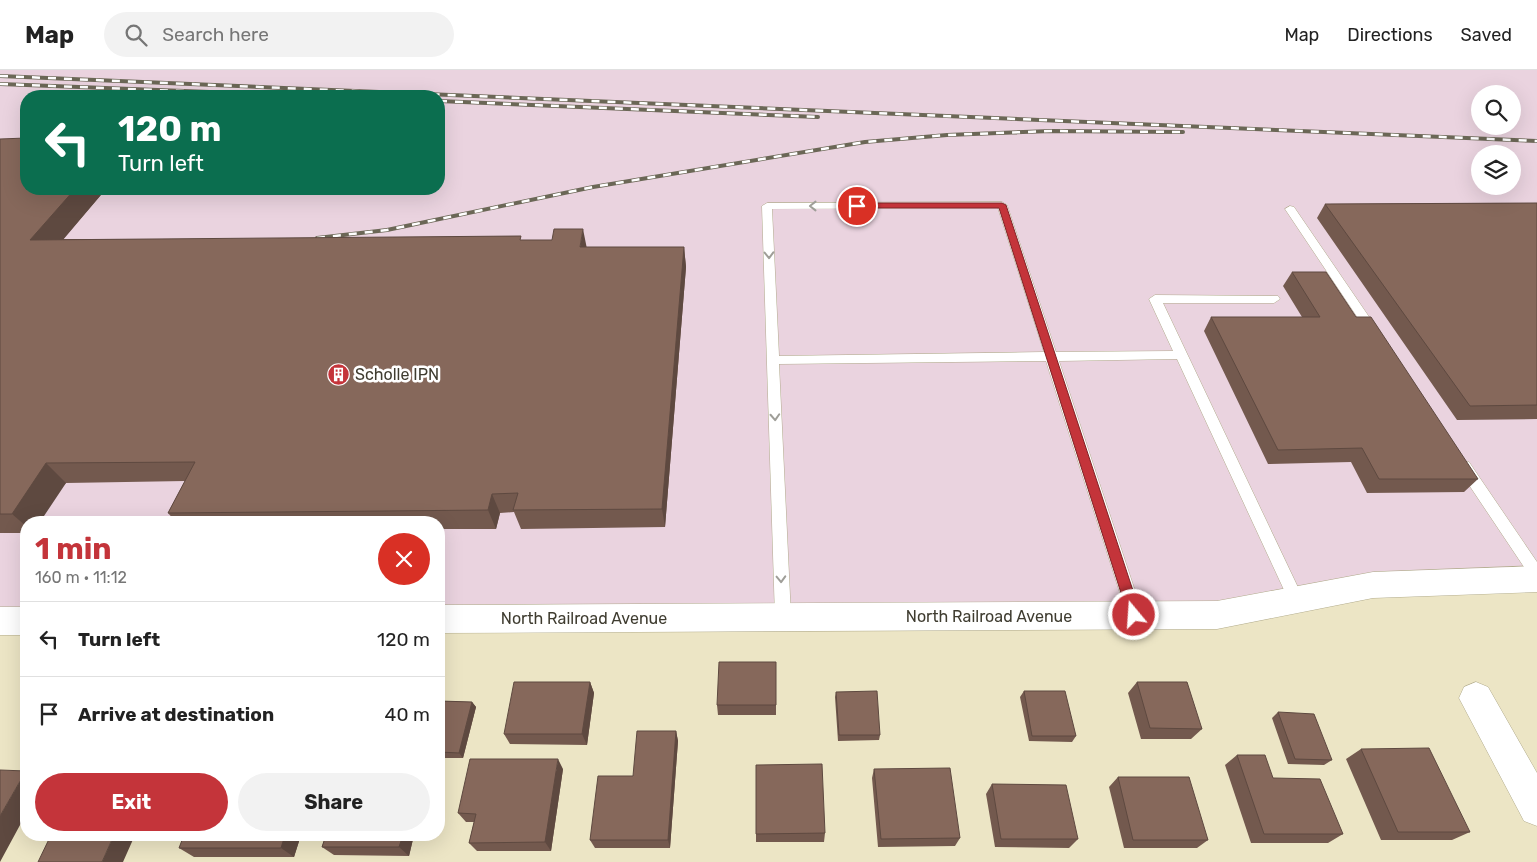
<!DOCTYPE html>
<meta charset="utf-8">
<style>
:root{--surface:#fff;--page:#f2f2f2;--text:#222;--muted:#767676;--line:#e0e0e0;--accent:#c4343a}
body{margin:0;font-family:Rubik,sans-serif;background:var(--page);color:var(--text);height:100vh;display:flex;flex-direction:column;font-size:19px;white-space:nowrap}
*{box-sizing:border-box;margin:0}
p{font-size:16px;color:var(--muted)}
.icon{flex:none;width:28px;height:28px;fill:none;stroke:currentColor;stroke-width:2;stroke-linecap:round;stroke-linejoin:round}
.map{position:relative;flex:1;overflow:hidden}
.drawer{position:absolute;left:20px;top:446px;width:425px;height:325px;display:flex;flex-direction:column;background:var(--surface);border-radius:20px;box-shadow:0 5px 20px #0002}
.drawer>*{flex:none}
.top-card{position:absolute;left:20px;top:20px;width:425px;height:105px;border-radius:20px;box-shadow:0 5px 20px #0002;background:#0b6e4f;color:#fff;overflow:hidden}
.tools{position:absolute;left:1471px;top:15px;display:grid;gap:10px}
.tools a{display:grid;place-items:center;width:50px;height:50px;border-radius:50%;background:var(--surface);box-shadow:0 5px 20px #0002;font-size:25px}
.pin{position:absolute;display:grid;place-items:center;width:42px;height:42px;color:#fff;margin:-21px;border:2px solid #fff;border-radius:50%;box-shadow:0 1px 5px #0007}
.me{position:absolute;width:55px;margin:-28px;rotate:342deg;stroke-linejoin:round;filter:drop-shadow(0 0 4px #0008)}
.turn{display:flex;align-items:center;gap:18px;height:105px;padding:0 15px;font-size:22px}
.turn .icon{width:65px;height:65px;stroke-width:2.5}
.turn b{display:block;font-size:35px;line-height:42px}
.round{display:grid;place-items:center;flex:none;width:52px;height:52px;border-radius:26px;background:var(--page)}
.head{display:flex;align-items:center;justify-content:space-between;height:85px;padding:0 15px}
h1{font-size:30px;font-weight:700;line-height:38px;color:var(--accent)}
.cta{display:flex;gap:10px;margin-top:auto;padding:10px 15px}
.cta a{flex:1;height:58px;border-radius:30px;background:var(--accent);color:#fff;font-size:20px;font-weight:700;line-height:58px;text-align:center}
.cta a+a{background:var(--page);color:var(--text)}
ul{padding:0;list-style:none}
li{display:flex;align-items:center;gap:15px;height:75px;padding:0 15px;border-top:1px solid var(--line)}
li div{flex:1}
li b{display:block;font-size:19px}
li em{font-style:normal}
header{display:flex;align-items:center;gap:30px;box-sizing:border-box;height:70px;padding:0 25px;background:var(--surface);border-bottom:1px solid var(--line)}
header strong{font-size:24px}
nav{display:flex;gap:28px;margin-inline-start:auto;font-size:18px}
.search{width:350px;height:45px;background:var(--page);display:flex;align-items:center;gap:12px;box-sizing:border-box;padding:0 18px;border-radius:28px;color:var(--muted);font-size:19px}
.map>svg:first-child{display:block}
.industrial{fill:#ead3df;fill-rule:evenodd}
.lines{fill:none;stroke-linecap:round;stroke-linejoin:round}
.lane-casing{stroke:#b1ab8c;stroke-width:1}
.street-casing{stroke:#b1ab8c;stroke-width:1}
.lane{fill:#fff;fill-rule:evenodd}
.street{fill:#fff;fill-rule:evenodd}
.rail-casing{stroke:#6b6756;stroke-width:4}
.rail{stroke:#fff;stroke-width:2.5;stroke-dasharray:8;stroke-linecap:butt}
.wall{fill:#73594e}
.shaded-wall{fill:#5e4940}
.building{fill:#86685b;stroke:#5e4940}
.oneway{stroke:#9f9e98}
.route{fill:#c4343a;stroke:#7f2226}
.labels{text-anchor:middle;dominant-baseline:central;stroke-width:5;stroke-linejoin:round;paint-order:stroke}
.poi-label{font-size:16px;fill:#3f3c30;stroke:#fff;text-anchor:start}
.street-label{font-size:16px;fill:#3f3c30;stroke:#fff}
</style>
<header>
<strong>Map</strong>
<div class="search"><svg class="icon" aria-label="search" viewBox="0 0 24 24"><circle cx="10" cy="10" r="6"/><path d="M15 15l6 6"/></svg>Search here</div>
<nav><a>Map</a><a>Directions</a><a>Saved</a></nav>
</header>
<div class="map">
<svg width="1537" height="792" viewBox="0 0 1537 792">
<rect width="100%" height="100%" fill="#ece5c5"/>
<path class="industrial" d="M 0,0 L 1537,0 L 1537,511 L 1373,515 L 1217,545 L 439,549 L 439,452 L 26,452 L 26,551 L 0,551 ZM 1480,24 L 1512,24 L 1512,56 L 1480,56 ZM 26,26 L 439,26 L 439,119 L 26,119 ZM 1480,84 L 1512,84 L 1512,116 L 1480,116 Z"/>
<g class="lines">
<defs>
<path id="lane" d="M 1002,132 L 1007,135 L 1056,282 L 1173,281 L 1149,229 L 1155,225 L 1278,226 L 1280,229 L 1274,233 L 1163,233 L 1304,530 L 1301,535 L 1296,537 L 1291,535 L 1177,289 L 1059,291 L 1143,545 L 1141,550 L 1135,552 L 1129,550 L 1127,545 L 1046,291 L 779,294 L 791,547 L 789,552 L 783,554 L 777,552 L 775,547 L 762,136 L 767,133 ZM 998,138 L 1044,282 L 779,286 L 772,139 Z
M 1290,136 L 1294,137 L 1378,260 L 1380,263 L 1378,266 L 1370,266 L 1285,139 Z
M 1464,391 L 1469,392 L 1537,492 L 1537,510 L 1532,509 L 1459,400 L 1457,396 L 1459,392 Z"/>
<path id="street" d="M 1537,496 L 1537,522 L 1373,528 L 1217,559 L 439,563 L 439,535 L 1217,531 L 1373,502 Z
M 0,537 L 26,537 L 26,565 L 0,565 Z
M 1476,612 L 1488,617 L 1537,703 L 1537,756 L 1524,751 L 1459,628 L 1464,617 Z"/>
</defs>
<use href="#lane" class="lane-casing"/>
<use href="#street" class="street-casing"/>
<use href="#lane" class="lane"/>
<use href="#street" class="street"/>
<defs>
<path id="rail" d="M 0,6 L 1537,71
M 0,14 L 313,26
M 439,31 L 818,47
M 317,168 L 387,160 L 593,117 L 865,72 L 947,65 L 1051,61 L 1183,62"/>
</defs>
<use href="#rail" class="rail-casing"/>
<use href="#rail" class="rail"/>
</g>
<path class="wall" d="M 0,69 L 106,119 L 63,169 L 522,170 L 587,177 L 684,177 L 686,197 L 665,457 L 521,459 L 514,442 L 500,443 L 496,459 L 439,459 L 439,452 L 176,452 L 168,443 L 185,411 L 66,413 L 26,452 L 26,463 L 0,463 Z
M 1537,133 L 1537,349 L 1457,350 L 1317,148 L 1325,134 Z
M 1292,202 L 1356,247 L 1478,409 L 1464,422 L 1367,423 L 1351,392 L 1268,394 L 1204,261 L 1211,247 L 1302,247 L 1283,216 Z
M 776,592 L 776,645 L 718,645 L 717,635 Z
M 590,612 L 594,623 L 587,675 L 510,674 L 504,664 Z
M 1137,612 L 1202,659 L 1191,669 L 1141,669 L 1128,623 Z
M 1024,621 L 1076,666 L 1072,672 L 1029,671 L 1020,627 Z
M 836,622 L 880,665 L 879,670 L 838,671 L 835,627 Z
M 439,631 L 472,632 L 476,637 L 463,688 L 439,688 Z
M 1278,642 L 1332,690 L 1324,695 L 1288,694 L 1272,648 Z
M 676,661 L 678,671 L 670,778 L 595,778 L 590,770 L 633,706 Z
M 1361,679 L 1470,762 L 1452,770 L 1381,770 L 1346,689 Z
M 1237,685 L 1273,708 L 1343,764 L 1328,773 L 1251,773 L 1225,695 Z
M 756,695 L 825,763 L 824,772 L 756,772 Z
M 563,699 L 551,781 L 477,781 L 469,773 L 474,752 L 466,752 L 458,743 Z
M 874,699 L 960,768 L 955,776 L 878,777 L 872,708 Z
M 1118,707 L 1208,770 L 1197,778 L 1124,778 L 1109,717 Z
M 992,714 L 1078,769 L 1069,778 L 995,777 L 986,724 Z
M 301,765 L 294,787 L 194,787 L 179,778 Z
M 326,765 L 414,765 L 409,786 L 334,785 L 322,777 Z"/>
<path class="shaded-wall" d="M 75,119 L 106,119 L 46,190 L 30,170 Z
M 583,159 L 587,179 L 580,177 Z
M 684,177 L 686,197 L 665,457 L 662,439 Z
M 46,393 L 66,413 L 40,452 L 26,452 L 26,456 L 12,444 Z
M 492,424 L 500,443 L 496,459 L 488,440 Z
M 590,612 L 594,623 L 587,675 L 582,664 Z
M 472,632 L 476,637 L 463,688 L 459,683 Z
M 676,661 L 678,671 L 670,778 L 668,770 Z
M 558,689 L 563,699 L 551,781 L 545,772 Z
M 26,701 L 26,744 L 0,792 L 0,746 Z
M 114,765 L 135,765 L 123,792 L 102,792 Z
M 285,765 L 301,765 L 294,787 L 281,778 Z
M 403,765 L 414,765 L 409,786 L 399,777 Z"/>
<path class="building" d="M 26,68 L 26,119 L 75,119 L 30,170 L 521,166 L 520,170 L 552,170 L 554,159 L 583,159 L 580,177 L 684,177 L 662,439 L 513,440 L 518,423 L 492,424 L 488,440 L 168,443 L 195,392 L 46,393 L 12,444 L 0,444 L 0,69 Z
M 1537,133 L 1537,335 L 1470,336 L 1325,134 Z
M 1292,202 L 1326,202 L 1356,247 L 1371,247 L 1478,409 L 1379,409 L 1362,378 L 1278,380 L 1211,247 L 1320,247 Z
M 719,592 L 776,592 L 776,635 L 717,635 Z
M 514,612 L 590,612 L 582,664 L 504,664 Z
M 1137,612 L 1187,612 L 1202,659 L 1150,658 Z
M 877,621 L 880,665 L 839,665 L 836,622 Z
M 1024,621 L 1065,621 L 1076,666 L 1032,666 Z
M 439,631 L 472,632 L 459,683 L 439,682 Z
M 1278,642 L 1314,644 L 1332,690 L 1295,689 Z
M 637,661 L 676,661 L 668,770 L 590,770 L 598,706 L 633,706 Z
M 1429,678 L 1470,762 L 1398,762 L 1361,679 Z
M 1237,685 L 1265,685 L 1273,708 L 1320,709 L 1343,764 L 1264,764 Z
M 470,689 L 558,689 L 545,772 L 469,773 L 476,744 L 458,743 Z
M 822,694 L 825,763 L 756,764 L 756,695 Z
M 950,698 L 960,768 L 881,769 L 874,699 Z
M 0,700 L 26,701 L 0,746 Z
M 1118,707 L 1189,707 L 1208,770 L 1133,770 Z
M 992,714 L 1066,715 L 1078,769 L 1001,769 Z
M 51,765 L 114,765 L 102,792 L 38,792 Z
M 184,765 L 285,765 L 281,778 L 179,778 Z
M 326,765 L 403,765 L 399,777 L 322,777 Z"/>
<defs><path id="oneway-chevron" d="M-2-3.5L2.5 0L-2 3.5" fill="none" stroke-width="1.6" stroke-linecap="round" stroke-linejoin="round" transform="scale(1.25)"/></defs>
<g class="oneway">
<use href="#oneway-chevron" transform="translate(813 136) rotate(180)"/>
<use href="#oneway-chevron" transform="translate(769 185) rotate(89)"/>
<use href="#oneway-chevron" transform="translate(775 347) rotate(87)"/>
<use href="#oneway-chevron" transform="translate(781 509) rotate(88)"/>
</g>
<path class="route" d="M 857,133 L 1002,133 L 1006,135 L 1141,545 L 1139,549 L 1130,549 L 1128,545 L 999,138 L 854,138 L 854,134 Z"/>
<defs>
<symbol id="building-disc" viewBox="-11 -11 22 22"><circle r="9.5" fill="#c4343a" stroke="#fff"/><path d="M-4-6H4V6H1V3H-1V6H-4ZM-2.5-4.3h1.7v1.8h-1.7ZM.8-4.3h1.7v1.8H.8ZM-2.5-1h1.7V.8h-1.7ZM.8-1h1.7V.8H.8Z" fill="#fff"/></symbol>
</defs>
<g fill-rule="evenodd">
<use href="#building-disc" x="326" y="292" width="25" height="25"/>
</g>
<g class="labels">
<g class="poi-label">
<text x="355" y="304">Scholle IPN</text>
</g>
<g class="street-label">
<text x="989" y="546">North Railroad Avenue</text>
<text x="584" y="548">North Railroad Avenue</text>
</g>
</g>
</svg>
<div class="tools">
<a><svg class="icon" aria-label="search" viewBox="0 0 24 24"><circle cx="10" cy="10" r="6"/><path d="M15 15l6 6"/></svg></a>
<a><svg class="icon" aria-label="layers" viewBox="0 0 24 24"><path d="M12 4l9 5-9 5-9-5zM3 14l9 5 9-5"/></svg></a>
</div>
<div class="pin" style="left:857px;top:136px;background:#d93025"><svg class="icon" aria-label="arrive" viewBox="0 0 24 24"><path d="M6 21V4h12l-3 4 3 4H6"/></svg></div>
<svg class="me" style="left:1134px;top:545px" viewBox="-20 -20 40 40"><circle r="17" fill="#c4343a" stroke="#fff" stroke-width="3"/><path d="M0-11L8 9 0 5-8 9z" fill="#fff"/></svg>
<div class="top-card">
<div class="turn"><svg class="icon" aria-label="left" viewBox="0 0 24 24"><path d="M17 20v-9H6M10 6l-5 5 5 5"/></svg><div><b>120 m</b>Turn left</div></div>
</div>
<section class="drawer">
<div class="head"><div><h1>1 min</h1><p>160 m · 11:12</p></div><a class="round" style="background:#d93025;color:#fff"><svg class="icon" aria-label="close" viewBox="0 0 24 24"><path d="M6 6l12 12M18 6L6 18"/></svg></a></div>
<ul>
<li><svg class="icon" aria-label="left" viewBox="0 0 24 24"><path d="M17 20v-9H6M10 6l-5 5 5 5"/></svg><div><b>Turn left</b></div><em>120 m</em></li>
<li><svg class="icon" aria-label="arrive" viewBox="0 0 24 24"><path d="M6 21V4h12l-3 4 3 4H6"/></svg><div><b>Arrive at destination</b></div><em>40 m</em></li>
</ul>
<div class="cta"><a>Exit</a><a>Share</a></div>
</section>
</div>
